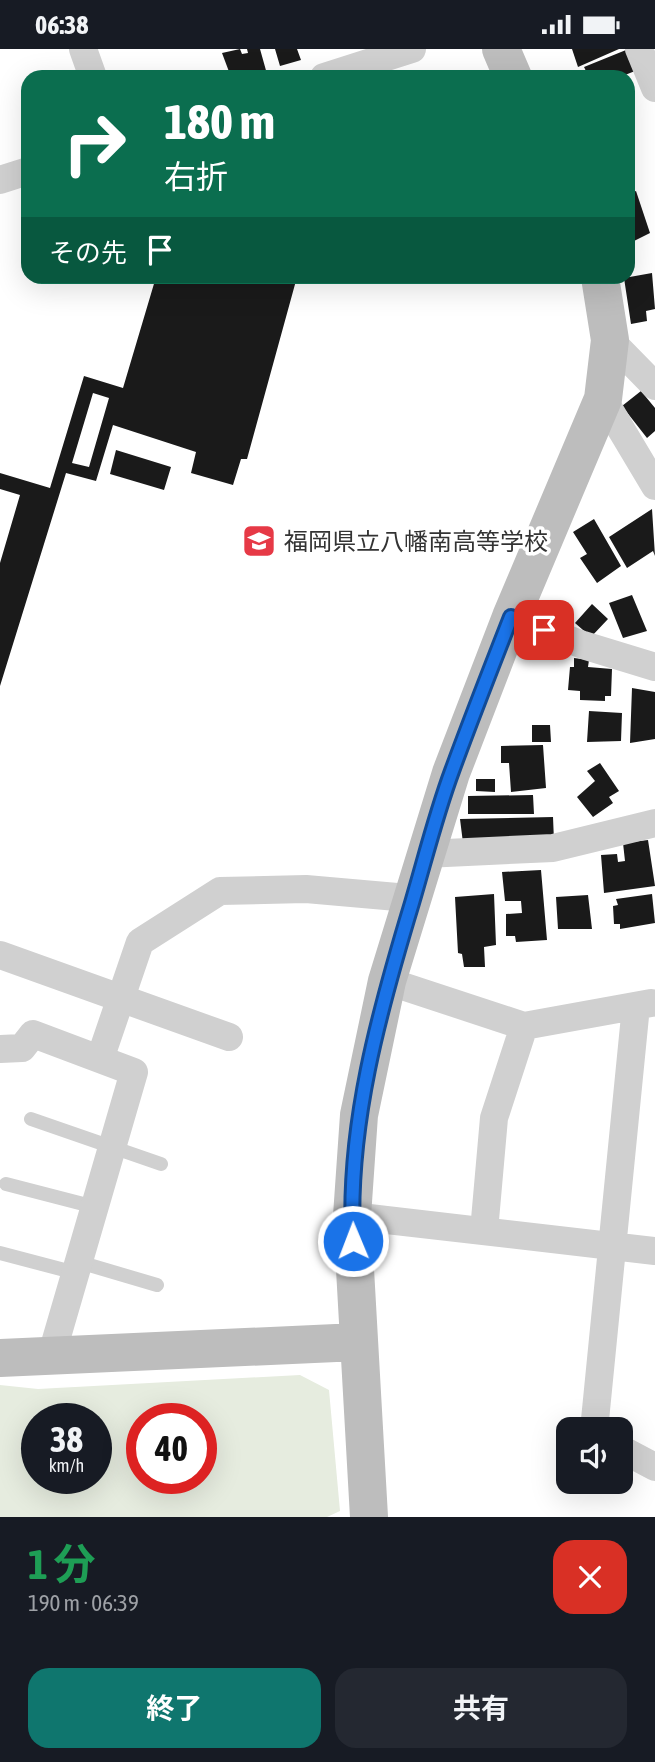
<!DOCTYPE html>
<html lang="ja">
<meta charset="utf-8">
<style>
:root{--surface:#171b24;--page:#242831;--text:#f1f3f6;--muted:#9ea1a6;--accent:#0f766e}
body{margin:0;font-family:"Asap Condensed","Noto Sans JP",sans-serif;background:var(--page);color:var(--text);height:100vh;display:flex;flex-direction:column;font-size:26px;white-space:nowrap}
*{box-sizing:border-box;margin:0}
p{font-size:23px;color:var(--muted)}
.icon{flex:none;width:38px;height:38px;fill:none;stroke:currentColor;stroke-width:2;stroke-linecap:round;stroke-linejoin:round}
.map{position:relative;height:1468px;overflow:hidden}
.sheet{display:flex;flex-direction:column;background:var(--surface);flex:1}
.sheet>*{flex:none}
.guide{position:absolute;left:21px;top:21px;width:614px;height:214px;border-radius:21px;box-shadow:0 7px 28px #0002;background:#0b6e4f;color:#fff;overflow:hidden}
.fabs{position:absolute;left:556px;top:1368px;display:grid;gap:14px}
.fabs a{display:grid;place-items:center;width:77px;height:77px;border-radius:14px;background:var(--surface);box-shadow:0 7px 28px #0002;font-size:35px}
.speed{position:absolute;left:21px;top:1354px;display:flex;gap:14px;font-size:35px;font-weight:700;text-align:center}
.speed>*{display:grid;place-content:center;width:91px;height:91px;border-radius:50%;background:var(--surface);box-shadow:0 7px 28px #0002;line-height:1}
.speed small{font-size:18px;font-weight:400}
.speed .limit{border:10px solid #d22;background:#fff;color:#111}
.pin{position:absolute;display:grid;place-items:center;width:60px;height:60px;color:#fff;margin:-30px;border-radius:14px;box-shadow:0 4px 10px #0006}
.me{position:absolute;width:77px;margin:-38px;rotate:359deg;stroke-linejoin:round;filter:drop-shadow(0 0 5px #0008)}
.turn{display:flex;align-items:center;gap:24px;height:147px;padding:0 28px;font-size:32px}
.turn .icon{width:91px;height:91px;stroke-width:2.5}
.turn b{display:block;font-size:49px;line-height:60px}
.then{display:flex;align-items:center;height:66px;padding:0 28px;background:#0003;gap:14px;font-size:26px}
.round{display:grid;place-items:center;flex:none;width:74px;height:74px;border-radius:21px;background:var(--page)}
.overview{display:flex;align-items:center;justify-content:space-between;height:119px;padding:0 28px}
h1{font-size:42px;font-weight:700;line-height:52px;color:#1e9e55}
.primary-button{display:flex;gap:14px;margin-top:auto;padding:14px 28px}
.primary-button a{flex:1;height:80px;border-radius:21px;background:var(--accent);color:#fff;font-size:28px;font-weight:700;line-height:80px;text-align:center}
.primary-button a+a{background:var(--page);color:var(--text)}
.status{display:flex;justify-content:space-between;align-items:center;height:49px;padding:0 35px;background:var(--surface);direction:ltr}
.status svg{height:19px;fill:currentColor}
.map>svg:first-child{display:block}
.green{fill:#e6ecdf;fill-rule:evenodd}
.building{fill:#1a1a1a;fill-rule:evenodd}
.lines{fill:none;stroke-linecap:round;stroke-linejoin:round}
.lane{stroke:#d0d0d0;stroke-width:14}
.street{stroke:#d0d0d0;stroke-width:28}
.secondary{stroke:#bdbdbd;stroke-width:38}
.route-casing{stroke:#114b97;stroke-width:18}
.route{stroke:#1a73e8;stroke-width:12}
.labels{text-anchor:middle;dominant-baseline:central;stroke-width:7;stroke-linejoin:round;paint-order:stroke}
.poi-label{font-size:24px;fill:#333;stroke:#fff;text-anchor:start}
</style>
<div class="status"><b>06:38</b><svg viewBox="0 0 49 12"><path d="M0 12V9h3v3zM5 12V6h3v6zM10 12V3h3v9zM15 12V0h3v12zM26 1h20v11H26zM47 4h2v5h-2z"/></svg></div>
<div class="map">
<svg width="655" height="1468" viewBox="0 0 655 1468">
<rect width="100%" height="100%" fill="#fff"/>
<path class="green" d="M 300,1326 L 329,1341 L 340,1462 L 327,1468 L 0,1468 L 0,1336 L 38,1340 ZM 37,1370 L 96,1370 L 96,1430 L 37,1430 ZM 142,1370 L 201,1370 L 201,1430 L 142,1430 Z"/>
<path class="building" d="M 240,0 L 242,5 L 248,4 L 247,0 L 260,0 L 267,25 L 231,28 L 222,4 Z
M 275,0 L 297,0 L 301,11 L 280,17 Z
M 572,0 L 619,0 L 578,18 Z
M 626,1 L 635,22 L 620,28 L 589,28 L 584,18 Z
M 636,142 L 650,184 L 628,195 L 628,145 Z
M 652,224 L 655,260 L 646,262 L 647,272 L 631,275 L 624,229 Z
M 156,228 L 297,228 L 247,410 L 241,410 L 233,436 L 191,424 L 196,403 L 113,376 L 96,432 L 66,424 L 0,637 L 0,514 L 20,446 L 0,440 L 0,424 L 50,439 L 84,327 L 123,339 ZM 93,344 L 109,349 L 89,418 L 72,414 Z
M 641,342 L 655,359 L 655,382 L 647,389 L 622,357 Z
M 116,401 L 171,418 L 164,441 L 110,425 Z
M 652,460 L 655,507 L 653,502 L 627,519 L 609,488 Z
M 594,470 L 621,517 L 597,534 L 580,509 L 587,505 L 573,483 Z
M 632,546 L 647,582 L 623,589 L 609,554 Z
M 592,555 L 608,570 L 591,588 L 575,574 Z
M 574,609 L 589,611 L 588,618 L 612,620 L 611,647 L 605,647 L 605,652 L 580,651 L 580,642 L 568,641 L 570,618 L 574,618 Z
M 632,639 L 655,643 L 655,690 L 630,694 Z
M 589,662 L 622,664 L 621,692 L 587,693 Z
M 532,676 L 550,676 L 551,693 L 532,693 Z
M 543,696 L 546,739 L 511,743 L 509,714 L 501,714 L 501,697 Z
M 600,714 L 619,742 L 609,748 L 613,754 L 593,768 L 577,748 L 595,732 L 587,722 Z
M 476,730 L 495,730 L 495,743 L 476,742 Z
M 533,746 L 534,765 L 468,765 L 468,747 Z
M 553,768 L 554,792 L 463,794 L 460,770 Z
M 648,791 L 655,837 L 604,844 L 601,806 L 617,805 L 618,813 L 625,812 L 623,794 Z
M 541,821 L 547,891 L 516,893 L 515,887 L 506,887 L 506,865 L 522,864 L 521,852 L 505,852 L 502,823 Z
M 494,845 L 496,896 L 484,898 L 485,918 L 464,918 L 462,905 L 458,904 L 455,848 Z
M 652,845 L 655,874 L 620,880 L 620,875 L 614,875 L 613,857 L 618,856 L 616,850 Z
M 588,846 L 592,880 L 558,880 L 556,848 Z"/>
<g class="lines">
<path class="lane" d="M 31,1070 L 161,1115
M 6,1135 L 95,1158
M 0,1204 L 76,1224
M 79,1213 L 157,1236"/>
<path class="street" d="M 83,0 L 93,28
M 639,0 L 655,39
M 324,28 L 412,0
M 0,131 L 28,122
M 610,291 L 655,337
M 603,350 L 655,437
M 511,568 L 583,596 L 655,618
M 425,805 L 553,799 L 655,774
M 0,906 L 229,988
M 387,932 L 524,977 L 651,954
M 0,1000 L 22,999 L 33,985 L 134,1023 L 51,1308
M 100,1010 L 140,893 L 220,842 L 306,840 L 397,848 L 412,854
M 352,1167 L 655,1202
M 484,1182 L 494,1069 L 524,977
M 594,1381 L 636,957
M 621,1400 L 655,1418"/>
<path class="secondary" d="M 501,0 L 513,28
M 0,1309 L 358,1293
M 369,1468 L 352,1167 L 359,1066 L 387,932 L 451,724 L 511,568 L 603,350 L 610,291 L 600,228"/>
</g>
<g class="lines">
<defs>
<path id="route" d="M 353,1192 C 347,1077 379,963 412,854 C 425,810 436,765 452,722 C 471,670 491,619 511,568 L 544,581"/>
</defs>
<use href="#route" class="route-casing"/>
<use href="#route" class="route"/>
</g>
<defs>
<symbol id="school-square" viewBox="-11 -11 22 22"><rect x="-9" y="-9" width="18" height="18" rx="4" fill="#e63946" stroke="#fff"/><path d="M0-5L7-2L0 1L-7-2ZM-4 1L0 2.5L4 1V4Q0 6-4 4Z" fill="#fff"/></symbol>
</defs>
<g fill-rule="evenodd">
<use href="#school-square" x="240" y="473" width="38" height="38"/>
</g>
<g class="labels">
<g class="poi-label">
<text x="284" y="492">福岡県立八幡南高等学校</text>
</g>
</g>
</svg>
<div class="fabs">
<a><svg class="icon" aria-label="sound" viewBox="0 0 24 24"><path d="M4 9h4l5-4v14l-5-4H4zM17 9q2 3 0 6"/></svg></a>
</div>
<div class="speed"><div>38<small>km/h</small></div><div class="limit">40</div></div>
<div class="pin" style="left:544px;top:581px;background:#d93025"><svg class="icon" aria-label="arrive" viewBox="0 0 24 24"><path d="M6 21V4h12l-3 4 3 4H6"/></svg></div>
<svg class="me" style="left:353px;top:1192px" viewBox="-20 -20 40 40"><circle r="17" fill="#1a73e8" stroke="#fff" stroke-width="3"/><path d="M0-11L8 9 0 5-8 9z" fill="#fff"/></svg>
<div class="guide">
<div class="turn"><svg class="icon" aria-label="right" viewBox="0 0 24 24"><path d="M7 20v-9h11M14 6l5 5-5 5"/></svg><div><b>180 m</b>右折</div></div>
<div class="then">その先<svg class="icon" aria-label="arrive" viewBox="0 0 24 24"><path d="M6 21V4h12l-3 4 3 4H6"/></svg></div>
</div>
</div>
<section class="sheet">
<div class="overview"><div><h1>1 分</h1><p>190 m · 06:39</p></div><a class="round" style="background:#d93025;color:#fff"><svg class="icon" aria-label="close" viewBox="0 0 24 24"><path d="M6 6l12 12M18 6L6 18"/></svg></a></div>
<div class="primary-button"><a>終了</a><a>共有</a></div>
</section>
